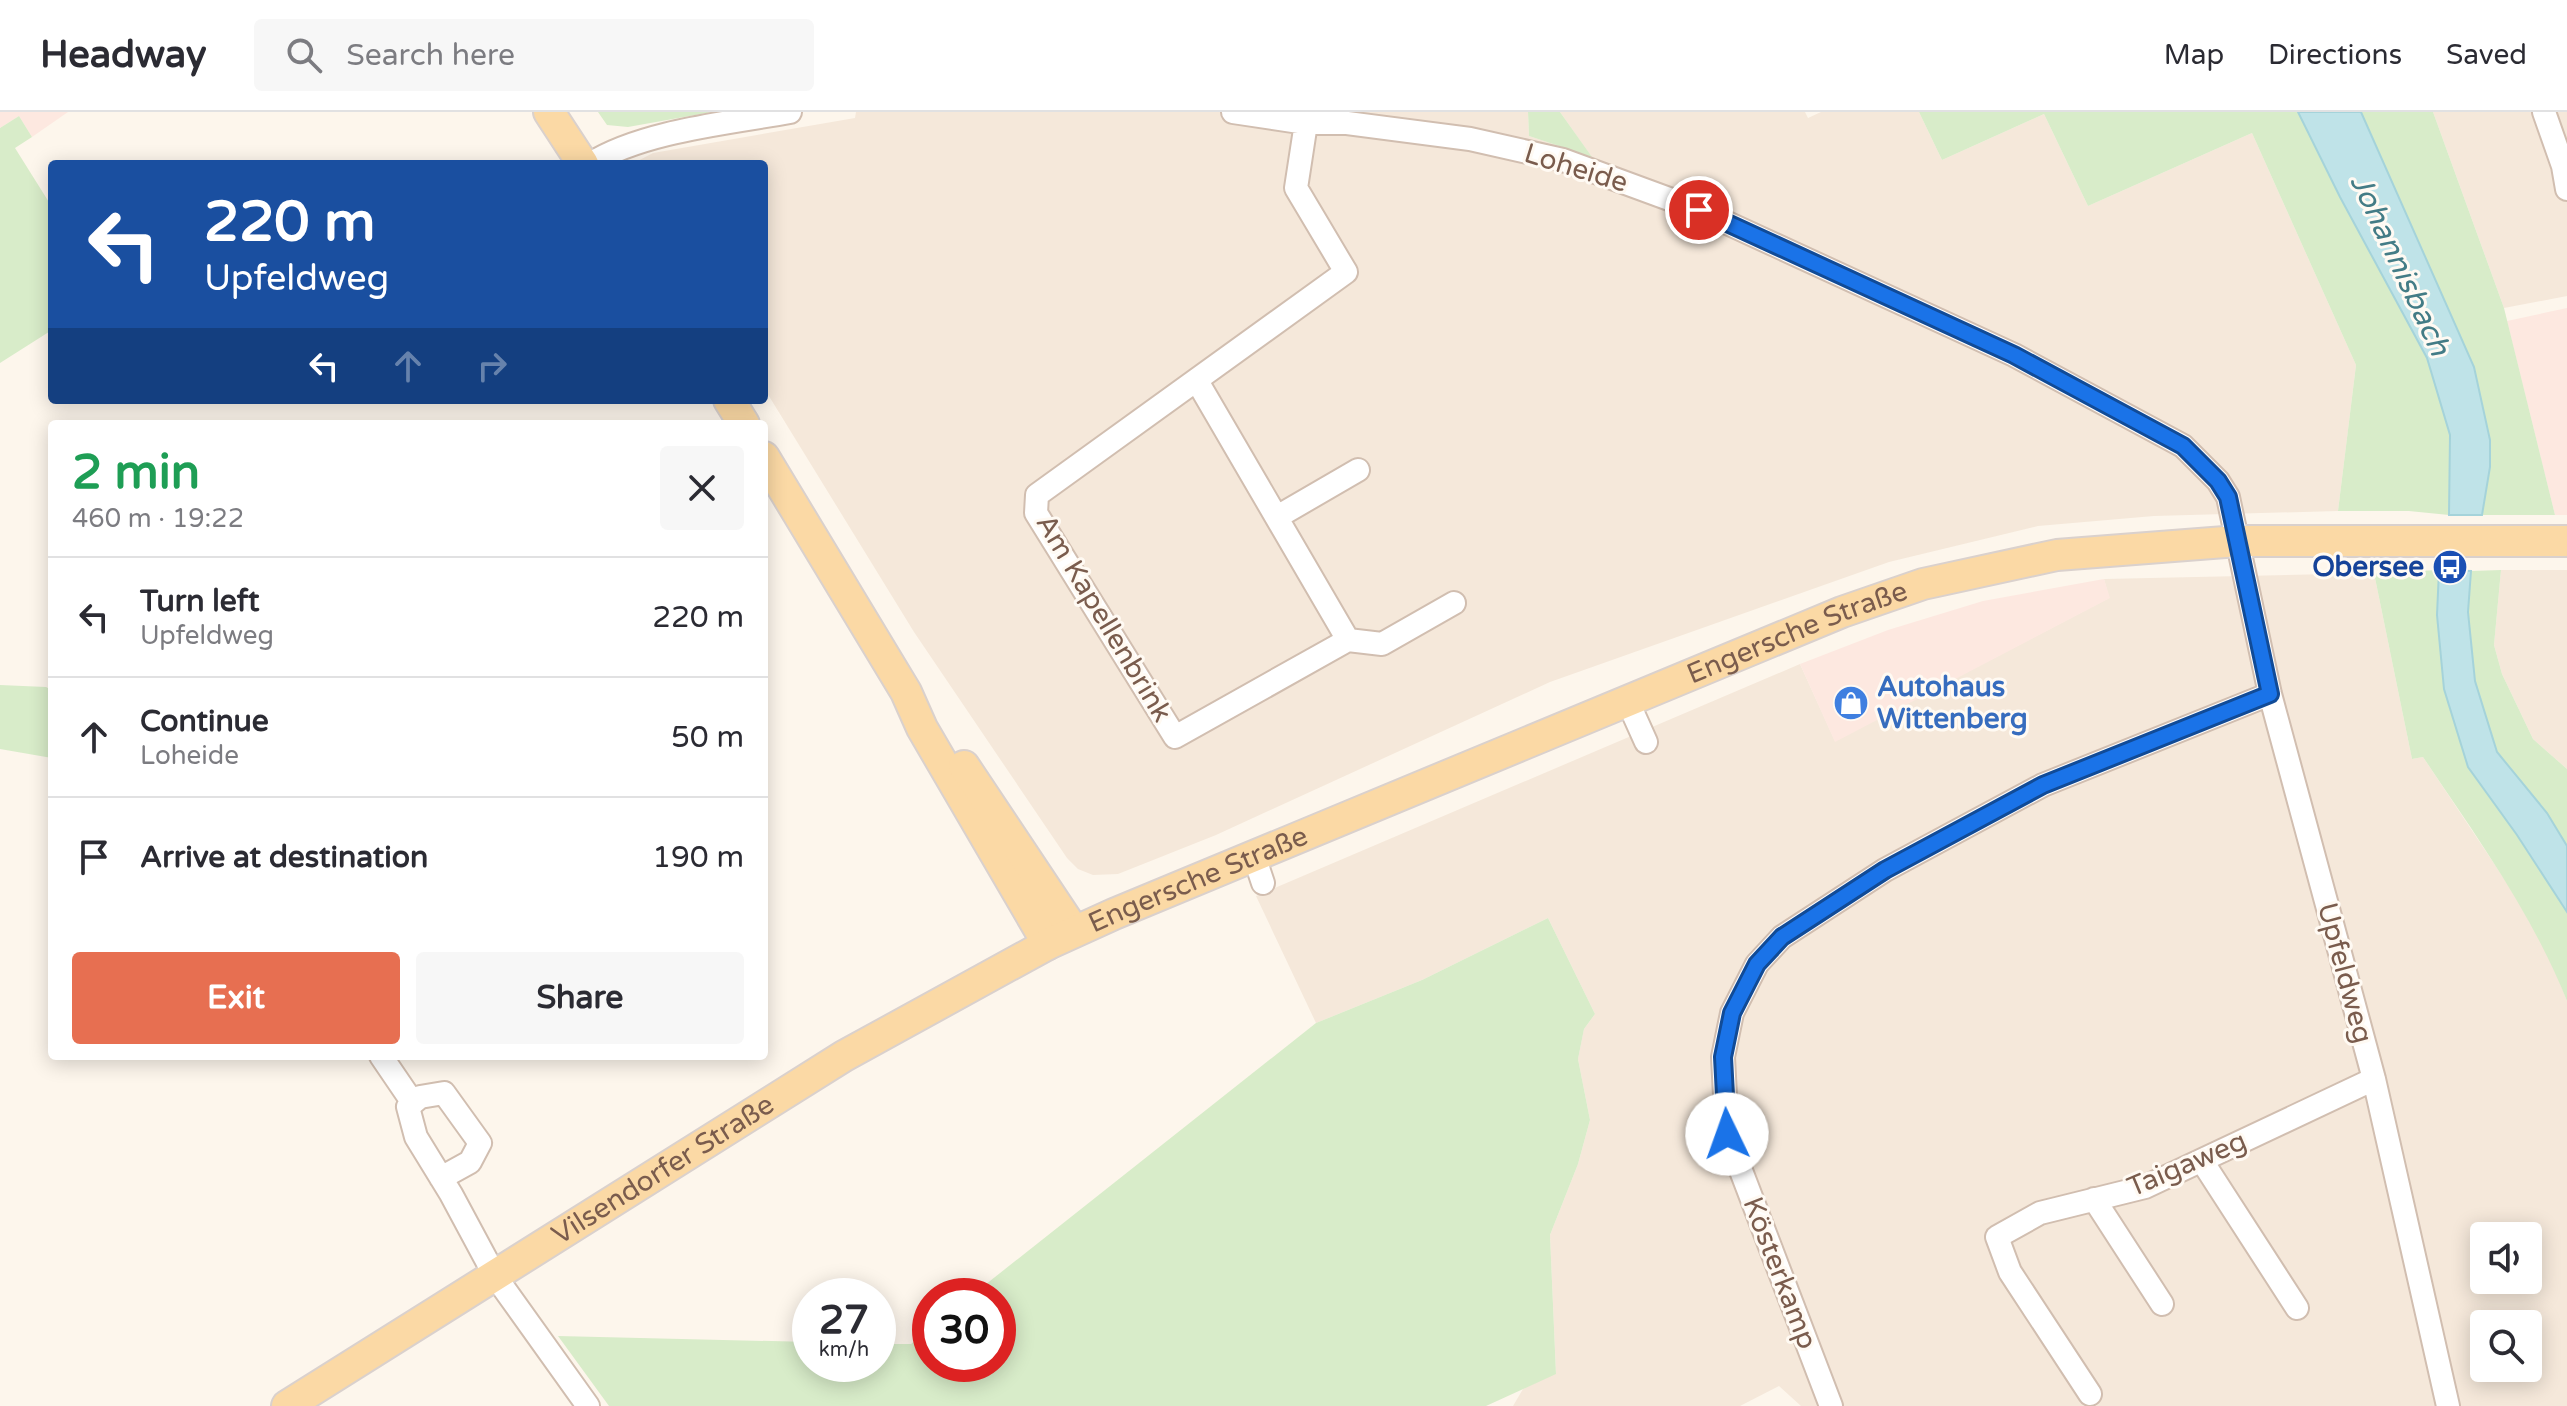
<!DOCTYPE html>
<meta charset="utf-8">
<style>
:root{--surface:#fff;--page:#f7f7f7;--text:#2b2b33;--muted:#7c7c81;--line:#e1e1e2;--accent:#e76f51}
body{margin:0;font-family:"Varela Round",sans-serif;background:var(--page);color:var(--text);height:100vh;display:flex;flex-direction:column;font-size:30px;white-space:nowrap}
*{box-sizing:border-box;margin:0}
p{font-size:26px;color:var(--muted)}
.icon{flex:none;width:44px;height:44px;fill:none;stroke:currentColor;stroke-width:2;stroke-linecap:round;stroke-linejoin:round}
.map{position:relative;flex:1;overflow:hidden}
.panel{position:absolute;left:48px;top:308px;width:720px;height:640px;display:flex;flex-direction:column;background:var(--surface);border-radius:8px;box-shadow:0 4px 20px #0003}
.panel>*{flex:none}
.top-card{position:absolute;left:48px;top:48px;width:720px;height:244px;border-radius:8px;box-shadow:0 4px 20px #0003;background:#1a4fa0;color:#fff;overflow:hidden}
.controls{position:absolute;left:2470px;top:1110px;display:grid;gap:16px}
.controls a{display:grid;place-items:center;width:72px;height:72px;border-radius:8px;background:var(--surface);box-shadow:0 4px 20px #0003;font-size:40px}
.speed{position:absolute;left:792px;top:1166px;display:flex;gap:16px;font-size:40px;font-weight:700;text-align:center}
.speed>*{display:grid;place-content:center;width:104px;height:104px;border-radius:50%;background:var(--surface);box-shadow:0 4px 20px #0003;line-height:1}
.speed small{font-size:20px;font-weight:400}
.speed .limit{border:12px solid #d22;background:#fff;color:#111}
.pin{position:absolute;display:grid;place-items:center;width:68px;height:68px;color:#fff;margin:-34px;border:4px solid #fff;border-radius:50%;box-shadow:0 2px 8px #0007}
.me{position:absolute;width:88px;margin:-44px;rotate:357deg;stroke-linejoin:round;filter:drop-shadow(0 0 6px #0008)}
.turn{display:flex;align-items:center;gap:28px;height:168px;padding:0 24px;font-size:36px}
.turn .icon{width:104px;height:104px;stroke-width:2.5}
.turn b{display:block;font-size:56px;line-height:68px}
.lanes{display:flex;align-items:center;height:76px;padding:0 24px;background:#0003;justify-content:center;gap:40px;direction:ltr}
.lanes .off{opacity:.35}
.round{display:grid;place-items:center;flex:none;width:84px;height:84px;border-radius:8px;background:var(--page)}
.summary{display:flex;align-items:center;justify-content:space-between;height:136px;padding:0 24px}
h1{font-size:48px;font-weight:800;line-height:60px;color:#1e9e55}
.action{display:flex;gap:16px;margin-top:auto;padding:16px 24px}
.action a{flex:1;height:92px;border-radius:8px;background:var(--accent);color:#fff;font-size:32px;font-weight:800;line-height:92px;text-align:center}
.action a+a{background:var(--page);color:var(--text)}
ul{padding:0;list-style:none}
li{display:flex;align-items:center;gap:24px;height:120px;padding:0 24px;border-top:2px solid var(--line)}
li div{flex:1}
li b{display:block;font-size:30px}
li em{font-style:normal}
header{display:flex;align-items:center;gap:48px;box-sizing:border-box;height:112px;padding:0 40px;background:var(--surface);border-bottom:2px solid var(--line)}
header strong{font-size:38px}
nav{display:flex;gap:44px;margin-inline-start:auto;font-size:28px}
.search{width:560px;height:72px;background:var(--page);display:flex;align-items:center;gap:20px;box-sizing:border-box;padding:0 28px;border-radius:8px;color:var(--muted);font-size:30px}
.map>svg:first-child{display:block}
.residential{fill:#f5e8da;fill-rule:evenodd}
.commercial{fill:#fde8e0}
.green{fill:#d8ecc9}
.water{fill:#bfe3e8;stroke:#a5d3da;stroke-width:2}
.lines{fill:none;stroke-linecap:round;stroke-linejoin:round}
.minor-casing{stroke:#d1beb0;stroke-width:26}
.major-casing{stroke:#dad1cd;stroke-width:34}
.minor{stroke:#fff;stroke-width:22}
.major{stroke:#fbd9a5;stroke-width:30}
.route-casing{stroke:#114b97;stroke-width:20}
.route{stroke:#1a73e8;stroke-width:14}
.labels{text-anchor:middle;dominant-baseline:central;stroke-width:6;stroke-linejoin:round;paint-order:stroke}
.street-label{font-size:28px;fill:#7a5c4d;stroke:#fffaf3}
.transit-label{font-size:28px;font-weight:bold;fill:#164399;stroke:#fffaf3;text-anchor:end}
.shop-label{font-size:28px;font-weight:bold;fill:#366cbe;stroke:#fffaf3;text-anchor:start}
.water-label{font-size:30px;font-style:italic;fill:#437c86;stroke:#fffaf3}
</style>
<header>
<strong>Headway</strong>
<div class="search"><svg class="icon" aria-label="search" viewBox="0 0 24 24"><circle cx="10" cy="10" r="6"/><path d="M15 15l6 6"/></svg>Search here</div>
<nav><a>Map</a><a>Directions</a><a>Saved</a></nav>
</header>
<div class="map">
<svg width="2567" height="1294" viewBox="0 0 2567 1294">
<rect width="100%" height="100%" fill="#fdf6ec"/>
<path class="residential" d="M 856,0 L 1528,0 L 1529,24 L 1591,44 L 1560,0 L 1805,0 L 1808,6 L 1821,0 L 1919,0 L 1942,48 L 2044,2 L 2088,94 L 2252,21 L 2356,253 L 2338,399 L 2154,404 L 2038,414 L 1889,450 L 1550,570 L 1216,723 L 1118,762 L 1093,763 L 1078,757 L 1067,746 L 914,520 L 764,276 L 764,52 L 632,52 L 653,41 L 855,6 Z
M 2433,0 L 2567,0 L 2567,184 L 2504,196 Z
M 2501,458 L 2567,458 L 2567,657 L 2533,627 L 2502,562 L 2494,533 Z
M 2374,461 L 2412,647 L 2423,645 L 2511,777 L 2551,848 L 2567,889 L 2567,1294 L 1801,1294 L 1779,1274 L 1740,1294 L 1513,1294 L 1523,1277 L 1556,1261 L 1550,1123 L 1578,1052 L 1590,1008 L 1578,947 L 1584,917 L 1595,902 L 1548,806 L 1422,868 L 1316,911 L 1256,784 L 1800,552 L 1835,629 L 2109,486 L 2104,467 ZM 2484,1124 L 2528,1124 L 2528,1168 L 2484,1168 ZM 2484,1212 L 2528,1212 L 2528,1256 L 2484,1256 Z"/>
<path class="commercial" d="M 0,0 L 68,0 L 32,25 L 19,4 L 0,16 Z
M 2567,196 L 2567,403 L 2555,403 L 2507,209 Z
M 2104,467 L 2110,486 L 1835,630 L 1800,552 L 1888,518 L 1983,489 Z"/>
<path class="green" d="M 598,0 L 712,0 L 628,15 L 607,13 Z
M 1528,0 L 1560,0 L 1592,45 L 1529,24 Z
M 1919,0 L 2298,0 L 2340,85 L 2427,246 L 2450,323 L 2449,403 L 2409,399 L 2338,399 L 2356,253 L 2252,21 L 2088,94 L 2044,2 L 1942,48 Z
M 2361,0 L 2433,0 L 2504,196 L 2555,403 L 2482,403 L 2490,355 L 2490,328 L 2474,255 Z
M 19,4 L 32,25 L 15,36 L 52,95 L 52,218 L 0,251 L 0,16 Z
M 2439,458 L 2437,503 L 2444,577 L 2468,655 L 2517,723 L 2567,800 L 2567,889 C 2532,801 2476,724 2423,645 L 2412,647 L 2374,461 Z
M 2501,458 L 2494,533 L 2502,562 L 2533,627 L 2567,657 L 2567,734 L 2547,701 L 2497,640 L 2475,569 L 2468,500 L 2471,459 Z
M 0,573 L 46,575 L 52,578 L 52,646 L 0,637 Z
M 1548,806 L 1595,902 L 1584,917 L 1578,947 L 1590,1008 L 1578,1052 L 1550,1123 L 1556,1262 L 1486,1294 L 609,1294 L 558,1224 L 810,1230 L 810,1252 L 878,1252 L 878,1232 L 911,1232 L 930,1217 L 930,1252 L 998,1252 L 998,1184 L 971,1184 L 1316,911 L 1422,868 Z"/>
<path class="water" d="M 2298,0 L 2361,0 L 2474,255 L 2490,328 L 2490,355 L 2482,403 L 2449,403 L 2450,323 L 2427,246 L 2340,85 Z
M 2439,458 L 2471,459 L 2468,500 L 2475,569 L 2497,640 L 2547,701 L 2567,734 L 2567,800 L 2517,723 L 2468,655 L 2444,577 L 2437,503 Z"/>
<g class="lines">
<defs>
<path id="minor" d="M 1233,0 L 1306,11 L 1347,11 L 1470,27 L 1563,48 L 1699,98 L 2014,243 L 2183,334 L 2218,369 L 2228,385 L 2270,582 L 2374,967 L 2448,1294
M 2544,0 L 2563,54 L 2567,77
M 590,52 C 642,19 729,11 790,0
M 1197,269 L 1348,528 L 1175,625 L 1036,401 L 1037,383 L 1346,160 L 1296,76 L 1306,11
M 1277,405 L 1358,358
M 1348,528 L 1382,532 L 1454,491
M 1628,590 L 1646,630
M 1254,744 L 1263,771
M 381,944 L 413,991
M 2202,1049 L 2297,1196
M 441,1066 L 470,1050 L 480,1031 L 444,981 L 420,985 L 408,995 L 416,1025 L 451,1082 L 495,1164 L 588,1294
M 2094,1087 L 2162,1192
M 2090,1282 L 2010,1160 L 1997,1125 L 2040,1101 L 2145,1075 L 2374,967
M 1831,1294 L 1727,1022 L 1723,945 L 1732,901 L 1757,852 L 1782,825 L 1885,758 L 2043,673 L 2270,582"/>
<g id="major">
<path d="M 549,0 L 583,52"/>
<path d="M 729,288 L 744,312"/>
<path d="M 764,345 L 906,580 L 922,616 L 1048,832"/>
<path d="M 964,654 L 1074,819"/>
<path id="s1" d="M 287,1294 L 844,944 L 1048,832 L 1114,802 L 1842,500 L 1923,472 L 2057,443 L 2238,429 L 2567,429"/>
</g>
</defs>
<use href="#minor" class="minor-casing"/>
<use href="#major" class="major-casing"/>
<use href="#minor" class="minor"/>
<use href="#major" class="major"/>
</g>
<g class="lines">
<defs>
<path id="route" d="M 1699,98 L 2014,243 L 2183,334 L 2218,369 L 2228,385 L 2270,582 L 2043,673 L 1885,758 L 1782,825 L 1757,852 L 1732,901 L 1723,945 L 1727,1022"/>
</defs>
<use href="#route" class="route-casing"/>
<use href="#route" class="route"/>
</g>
<defs>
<symbol id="bus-disc" viewBox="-11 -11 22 22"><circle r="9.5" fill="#1a4fb4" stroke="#fffaf3"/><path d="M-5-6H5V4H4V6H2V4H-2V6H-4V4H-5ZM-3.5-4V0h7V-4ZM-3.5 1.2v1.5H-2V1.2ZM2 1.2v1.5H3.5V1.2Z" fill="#fff"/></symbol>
<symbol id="shop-disc" viewBox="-11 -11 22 22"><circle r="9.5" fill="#3f7fe0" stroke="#fffaf3"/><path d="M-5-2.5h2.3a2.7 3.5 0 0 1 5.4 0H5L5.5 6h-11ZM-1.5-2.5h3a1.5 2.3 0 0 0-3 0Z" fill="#fff"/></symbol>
</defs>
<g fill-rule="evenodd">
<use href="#bus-disc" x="2430" y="435" width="40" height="40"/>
<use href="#shop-disc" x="1831" y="571" width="40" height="40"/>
</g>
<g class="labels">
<g class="street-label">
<text transform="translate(1576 56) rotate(17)">Loheide</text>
<text transform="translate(1104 506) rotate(59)">Am Kapellenbrink</text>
<text stroke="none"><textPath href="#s1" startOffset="1702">Engersche Straße</textPath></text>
<text stroke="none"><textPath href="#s1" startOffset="1054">Engersche Straße</textPath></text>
<text transform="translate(2345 861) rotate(75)">Upfeldweg</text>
<text transform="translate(2187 1052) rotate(-23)">Taigaweg</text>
<text stroke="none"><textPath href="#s1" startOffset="444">Vilsendorfer Straße</textPath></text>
<text transform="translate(1780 1161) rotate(69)">Kösterkamp</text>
</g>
<g class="transit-label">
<text x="2424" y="455">Obersee</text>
</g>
<g class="shop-label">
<text x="1877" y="575">Autohaus<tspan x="1877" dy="32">Wittenberg</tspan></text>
</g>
<g class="water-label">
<text transform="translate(2400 153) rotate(65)">Johannisbach</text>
</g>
</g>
</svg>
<div class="controls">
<a><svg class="icon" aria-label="sound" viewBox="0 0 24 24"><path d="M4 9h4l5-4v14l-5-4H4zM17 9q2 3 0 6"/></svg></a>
<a><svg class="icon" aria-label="search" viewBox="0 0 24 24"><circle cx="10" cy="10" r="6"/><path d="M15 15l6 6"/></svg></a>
</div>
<div class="speed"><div>27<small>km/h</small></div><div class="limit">30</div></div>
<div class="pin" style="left:1699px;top:98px;background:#d93025"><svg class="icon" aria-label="arrive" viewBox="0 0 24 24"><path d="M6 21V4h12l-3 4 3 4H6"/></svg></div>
<svg class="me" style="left:1727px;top:1022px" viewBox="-20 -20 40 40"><circle r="19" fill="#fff"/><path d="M0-13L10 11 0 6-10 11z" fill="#1a73e8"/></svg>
<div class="top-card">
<div class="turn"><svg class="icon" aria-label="left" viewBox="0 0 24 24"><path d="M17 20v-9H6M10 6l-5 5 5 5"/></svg><div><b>220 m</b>Upfeldweg</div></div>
<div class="lanes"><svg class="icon" aria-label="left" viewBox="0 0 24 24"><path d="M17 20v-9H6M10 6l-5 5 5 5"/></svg><svg class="icon off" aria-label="ahead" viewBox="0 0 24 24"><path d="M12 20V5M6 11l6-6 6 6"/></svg><svg class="icon off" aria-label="right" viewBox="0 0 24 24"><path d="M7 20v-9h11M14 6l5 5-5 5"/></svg></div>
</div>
<section class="panel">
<div class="summary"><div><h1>2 min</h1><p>460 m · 19:22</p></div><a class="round"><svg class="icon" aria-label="close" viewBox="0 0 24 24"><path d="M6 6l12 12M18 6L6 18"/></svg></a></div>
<ul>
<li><svg class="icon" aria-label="left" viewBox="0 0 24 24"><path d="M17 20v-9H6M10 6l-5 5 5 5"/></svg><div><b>Turn left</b><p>Upfeldweg</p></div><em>220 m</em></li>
<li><svg class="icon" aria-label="ahead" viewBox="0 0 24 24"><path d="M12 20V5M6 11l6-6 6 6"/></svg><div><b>Continue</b><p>Loheide</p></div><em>50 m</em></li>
<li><svg class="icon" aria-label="arrive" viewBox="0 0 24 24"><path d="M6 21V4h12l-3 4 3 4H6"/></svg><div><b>Arrive at destination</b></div><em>190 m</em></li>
</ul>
<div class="action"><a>Exit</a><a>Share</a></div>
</section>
</div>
